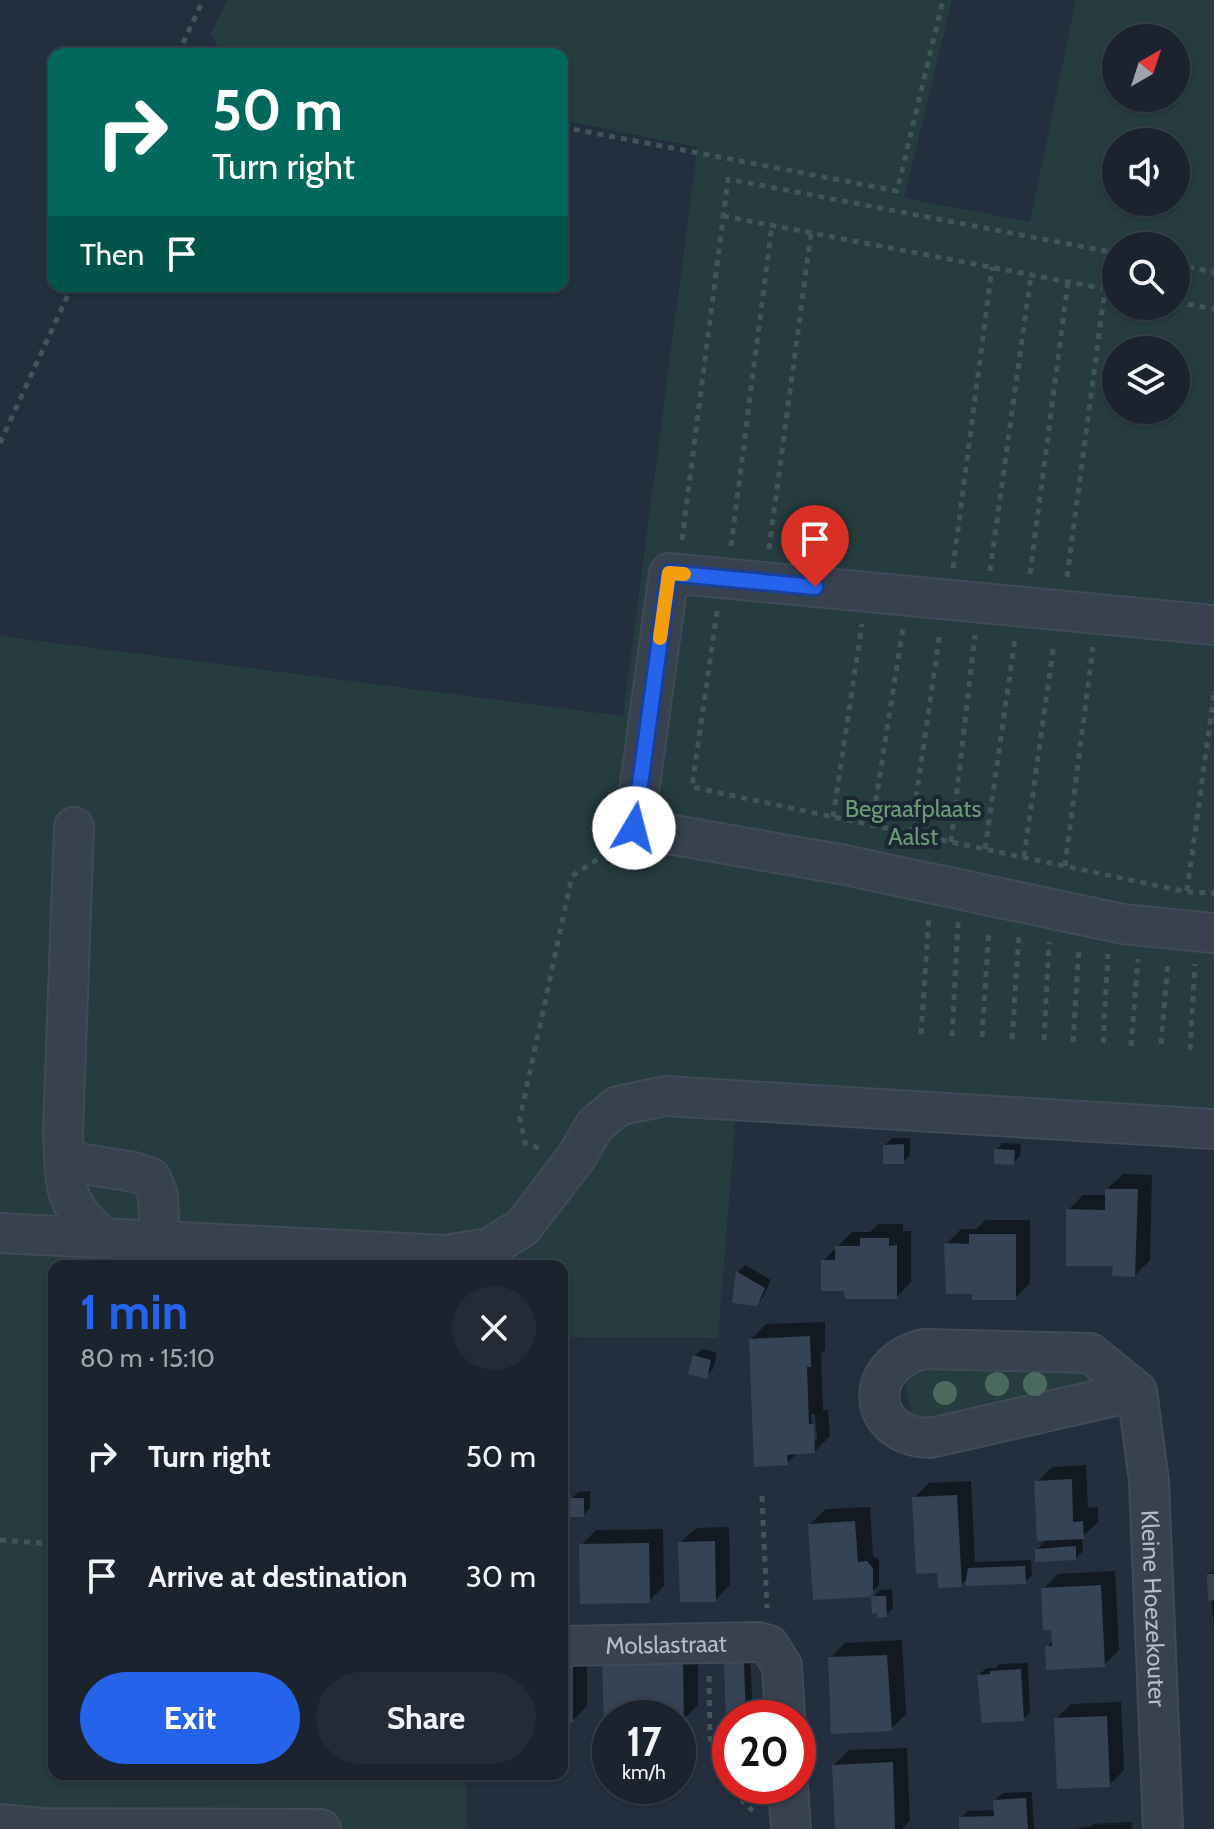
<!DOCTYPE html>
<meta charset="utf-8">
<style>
:root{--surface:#1b232e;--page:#242b36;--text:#f1f3f6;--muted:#a0a4aa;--line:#39404a;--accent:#2563eb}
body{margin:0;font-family:Cabin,sans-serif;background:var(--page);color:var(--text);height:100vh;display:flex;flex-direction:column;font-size:30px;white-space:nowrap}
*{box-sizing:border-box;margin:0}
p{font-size:26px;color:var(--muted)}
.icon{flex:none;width:44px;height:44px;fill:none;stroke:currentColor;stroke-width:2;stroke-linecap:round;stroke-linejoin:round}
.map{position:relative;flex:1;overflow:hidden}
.drawer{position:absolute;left:48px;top:1260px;width:520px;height:520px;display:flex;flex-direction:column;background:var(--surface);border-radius:16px;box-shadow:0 2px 6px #0004,0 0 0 2px var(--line)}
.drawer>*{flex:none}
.top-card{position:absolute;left:48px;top:48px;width:520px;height:244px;border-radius:16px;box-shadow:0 2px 6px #0004,0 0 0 2px var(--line);background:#00695c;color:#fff;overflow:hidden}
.needle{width:52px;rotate:39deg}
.controls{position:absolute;left:1102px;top:24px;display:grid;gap:16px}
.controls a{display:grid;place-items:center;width:88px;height:88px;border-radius:50%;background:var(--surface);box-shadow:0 2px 6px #0004,0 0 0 2px var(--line);font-size:40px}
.speed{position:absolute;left:592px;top:1700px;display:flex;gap:16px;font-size:40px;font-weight:700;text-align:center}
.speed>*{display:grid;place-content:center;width:104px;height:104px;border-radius:50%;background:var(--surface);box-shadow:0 2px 6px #0004,0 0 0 2px var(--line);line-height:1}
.speed small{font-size:20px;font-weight:400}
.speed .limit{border:12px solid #d22;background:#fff;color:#111}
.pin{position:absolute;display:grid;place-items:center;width:68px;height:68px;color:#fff;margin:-82px -34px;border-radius:50% 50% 50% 0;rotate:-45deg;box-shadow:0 0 8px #0007}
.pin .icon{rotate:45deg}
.me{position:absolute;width:88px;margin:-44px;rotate:8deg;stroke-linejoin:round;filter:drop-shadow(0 0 6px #0008)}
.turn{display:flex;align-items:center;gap:28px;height:168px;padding:0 32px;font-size:36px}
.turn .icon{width:104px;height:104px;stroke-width:2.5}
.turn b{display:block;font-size:56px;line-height:68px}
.then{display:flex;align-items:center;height:76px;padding:0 32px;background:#0003;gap:16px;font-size:30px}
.round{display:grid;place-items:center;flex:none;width:84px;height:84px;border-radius:42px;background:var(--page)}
.headline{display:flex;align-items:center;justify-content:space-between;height:136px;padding:0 32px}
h1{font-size:48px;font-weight:800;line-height:60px;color:var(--accent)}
.action{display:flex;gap:16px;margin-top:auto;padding:16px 32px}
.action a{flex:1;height:92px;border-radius:48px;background:var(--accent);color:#fff;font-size:32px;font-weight:800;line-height:92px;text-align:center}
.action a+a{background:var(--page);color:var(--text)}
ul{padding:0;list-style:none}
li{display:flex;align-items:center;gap:24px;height:120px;padding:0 32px}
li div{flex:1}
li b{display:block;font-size:30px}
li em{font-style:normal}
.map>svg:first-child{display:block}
.green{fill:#263c3f;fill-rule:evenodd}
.shadow{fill:#0007;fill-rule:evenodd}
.building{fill:#364354}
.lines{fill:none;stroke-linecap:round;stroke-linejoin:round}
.minor-casing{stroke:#414a57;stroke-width:42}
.path{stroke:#3f5557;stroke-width:5;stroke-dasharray:6 6;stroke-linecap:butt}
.minor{stroke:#38414e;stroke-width:38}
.tree{fill:#4b6a5d}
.route-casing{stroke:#184099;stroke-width:20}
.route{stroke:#2563eb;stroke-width:14}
.slow{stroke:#f59e0b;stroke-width:14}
.labels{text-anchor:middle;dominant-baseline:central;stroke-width:8;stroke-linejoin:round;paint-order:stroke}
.park-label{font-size:24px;fill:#6b9a76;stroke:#1d2633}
.street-label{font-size:24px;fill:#b4bcc9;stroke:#1d2633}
</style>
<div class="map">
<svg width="1214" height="1829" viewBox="0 0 1214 1829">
<rect width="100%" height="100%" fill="#242f3e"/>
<path class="green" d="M 227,0 L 952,0 L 904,198 L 1030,222 L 1076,0 L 1214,0 L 1214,1142 L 736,1114 L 718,1338 L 562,1337 L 562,1266 L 54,1266 L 54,1774 L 466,1774 L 466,1829 L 0,1829 L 0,636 L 623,716 L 696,159 L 696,147 L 562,120 L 562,54 L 223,54 L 211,34 ZM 1116,38 L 1176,38 L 1176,98 L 1116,98 ZM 1116,142 L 1176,142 L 1176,202 L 1116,202 ZM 1116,246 L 1176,246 L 1176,306 L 1116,306 ZM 1116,350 L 1176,350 L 1176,410 L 1116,410 Z
M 920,1364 L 1082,1369 L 1098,1382 L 929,1426 L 912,1413 L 905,1385 Z"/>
<path class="shadow" d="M 892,1138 L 910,1138 L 910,1155 L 903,1162 L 885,1145 Z
M 1003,1143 L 1021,1144 L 1020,1156 L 1013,1163 L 996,1150 Z
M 1123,1174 L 1152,1175 L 1150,1260 L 1135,1275 L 1115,1264 L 1068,1210 L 1083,1195 L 1107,1195 L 1107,1189 Z
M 986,1220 L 1030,1220 L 1030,1283 L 1015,1298 L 974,1292 L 946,1244 L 961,1229 L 976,1229 Z
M 878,1224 L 903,1224 L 903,1231 L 911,1231 L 911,1282 L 896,1298 L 823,1261 L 852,1232 L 870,1232 Z
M 745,1265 L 771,1280 L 763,1297 L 756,1304 L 734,1302 L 738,1272 Z
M 825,1322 L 825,1350 L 821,1354 L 823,1410 L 828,1410 L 830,1436 L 815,1451 L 798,1452 L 787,1463 L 751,1339 L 766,1324 ZM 811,1414 L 815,1414 L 817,1440 L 813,1440 Z
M 702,1349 L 717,1353 L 713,1369 L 706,1376 L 694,1356 Z
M 1086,1465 L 1088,1508 L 1098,1507 L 1098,1522 L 1082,1537 L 1083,1551 L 1076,1558 L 1037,1549 L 1048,1538 L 1037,1482 L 1052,1467 Z
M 971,1481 L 975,1562 L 1031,1560 L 1032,1575 L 1025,1582 L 967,1579 L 961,1585 L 914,1498 L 929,1483 Z
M 590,1491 L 590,1508 L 583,1515 L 571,1499 L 578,1492 Z
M 870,1507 L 873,1556 L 879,1560 L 879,1585 L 872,1592 L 810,1524 L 826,1509 Z
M 729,1527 L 730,1585 L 715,1600 L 680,1543 L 696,1528 Z
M 663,1529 L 664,1586 L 649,1601 L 581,1545 L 596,1530 Z
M 562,1530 L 564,1588 L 562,1590 Z
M 1214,1570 L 1214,1629 L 1209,1574 Z
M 1115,1571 L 1119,1650 L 1104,1665 L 1047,1647 L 1053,1640 L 1043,1589 L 1058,1574 Z
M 892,1589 L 893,1608 L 886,1615 L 879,1611 L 873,1597 L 880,1590 Z
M 902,1640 L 906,1714 L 891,1729 L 830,1658 L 845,1643 Z
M 698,1648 L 698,1705 L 683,1720 L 610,1718 L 610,1721 L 606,1721 Z
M 587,1649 L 587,1706 L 572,1721 L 562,1721 L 562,1654 Z
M 750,1656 L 753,1713 L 748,1718 L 730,1718 L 730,1721 L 726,1664 L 733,1657 Z
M 1028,1663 L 1030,1712 L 1023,1719 L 979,1675 L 986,1668 L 996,1668 L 999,1664 Z
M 1121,1702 L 1124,1770 L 1109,1785 L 1056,1719 L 1071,1704 Z
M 907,1748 L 910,1821 L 902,1829 L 837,1829 L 834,1765 L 849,1750 Z
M 1032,1792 L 1034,1829 L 961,1829 L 961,1818 L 968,1811 L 996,1810 L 995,1800 L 1003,1793 Z
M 1132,1822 L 1132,1829 L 1073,1829 L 1090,1827 L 1093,1824 Z"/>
<path class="building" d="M 904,1144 L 904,1164 L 883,1164 L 883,1145 Z
M 994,1149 L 1015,1150 L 1014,1165 L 994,1164 Z
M 1105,1189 L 1138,1189 L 1135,1277 L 1112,1276 L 1113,1266 L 1066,1266 L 1066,1209 L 1105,1210 Z
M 969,1234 L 1016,1234 L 1016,1300 L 972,1300 L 972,1294 L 946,1294 L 944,1243 L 969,1244 Z
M 860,1238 L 889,1238 L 889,1246 L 897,1245 L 897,1299 L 845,1299 L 844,1291 L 821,1291 L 821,1260 L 835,1260 L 835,1246 L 860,1246 Z
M 736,1271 L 765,1288 L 757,1306 L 732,1303 Z
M 810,1336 L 811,1367 L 807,1367 L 809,1424 L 814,1424 L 815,1453 L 787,1455 L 788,1465 L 754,1467 L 749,1339 Z
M 693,1355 L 711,1360 L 707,1379 L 688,1374 Z
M 1072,1479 L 1073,1522 L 1083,1521 L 1084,1539 L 1037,1541 L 1034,1481 Z
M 957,1495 L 962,1587 L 938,1588 L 937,1573 L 916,1574 L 912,1497 Z
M 569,1498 L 584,1498 L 584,1517 L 569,1517 Z
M 855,1521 L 858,1562 L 867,1561 L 873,1568 L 873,1594 L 869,1597 L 813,1600 L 808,1524 Z
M 715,1541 L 716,1602 L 680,1602 L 678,1542 Z
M 649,1543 L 650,1603 L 580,1604 L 579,1544 Z
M 1076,1546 L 1076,1560 L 1035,1562 L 1035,1549 Z
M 1025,1566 L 1026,1584 L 965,1586 L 968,1568 Z
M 1207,1574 L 1214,1574 L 1214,1600 L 1208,1601 Z
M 1101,1585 L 1105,1667 L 1046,1670 L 1045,1646 L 1052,1646 L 1051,1630 L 1043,1630 L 1041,1588 Z
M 871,1596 L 886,1596 L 887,1617 L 877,1618 L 877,1613 L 872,1614 Z
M 887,1655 L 892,1731 L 831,1734 L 828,1657 Z
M 683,1662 L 684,1722 L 678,1722 L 678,1718 L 610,1718 L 610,1723 L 604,1723 L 602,1663 Z
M 744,1662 L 746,1718 L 730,1718 L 730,1723 L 726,1723 L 724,1663 Z
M 573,1663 L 573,1723 L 562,1723 L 562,1664 Z
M 1021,1669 L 1024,1721 L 982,1723 L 977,1675 L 990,1674 L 990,1671 Z
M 1107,1716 L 1110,1787 L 1057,1789 L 1054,1718 Z
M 893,1762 L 895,1829 L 835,1829 L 832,1765 Z
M 1026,1798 L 1028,1829 L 959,1829 L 959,1817 L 994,1816 L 993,1800 Z"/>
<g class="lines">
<defs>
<g id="minor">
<path d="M 1214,625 L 669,573 L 634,828 L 845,865 L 1123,924 L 1214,933"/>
<path d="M 74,827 L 63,1131 C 66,1184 60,1202 104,1238"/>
<path d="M 65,1161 L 134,1172 L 151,1178 L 158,1195 L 160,1241"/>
<path d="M 0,1233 L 445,1255 L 489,1248 L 523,1227 L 577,1156 L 595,1125 L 618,1106 L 665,1096 L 1214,1129"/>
<path id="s1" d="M 1137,1391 L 930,1438 C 865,1436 862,1364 924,1349 L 1090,1353 L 1137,1391 L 1149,1481 L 1163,1829"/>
<path id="s2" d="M 562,1646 L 758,1642 L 769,1645 L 782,1666 L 785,1718"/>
<path d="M 788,1786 L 791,1829"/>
<path d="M 0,1824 L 40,1828 L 321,1829"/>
</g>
</defs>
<use href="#minor" class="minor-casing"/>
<path class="path" d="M 178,54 L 203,0
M 562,127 L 897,191 L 943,0
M 723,216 L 1116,291
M 1176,265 L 1214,272
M 1176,302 L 1214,309
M 0,443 L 72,286
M 682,540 L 728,179 L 1116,253
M 731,546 L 772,225
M 769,549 L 811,233
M 953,568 L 992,267
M 990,571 L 1031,275
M 1030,574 L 1068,282
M 1067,577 L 1105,289
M 717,611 L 692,787 L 1187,892 L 1214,893
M 833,817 L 862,624
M 872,825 L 903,628
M 911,833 L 940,632
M 951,842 L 975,635
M 985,849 L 1015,639
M 1024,857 L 1054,643
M 1065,866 L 1093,647
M 1187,891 L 1214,694
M 921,1034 L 929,916
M 952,1036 L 958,922
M 982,1037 L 989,929
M 1012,1039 L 1019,935
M 1044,1040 L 1049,942
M 1073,1042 L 1079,948
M 1103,1043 L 1108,954
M 1161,1044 L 1168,962
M 1131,1046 L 1138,959
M 1190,1050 L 1195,964
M 539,1148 L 525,1143 L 520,1118 L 572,876 L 610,851
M 762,1496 L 767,1608
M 0,1540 L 39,1543 L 54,1540
M 709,1676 L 710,1738 L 717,1750 L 730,1756
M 740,1786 L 743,1802 L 753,1811"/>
<use href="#minor" class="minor"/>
</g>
<g class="tree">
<circle cx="997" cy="1384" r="12"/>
<circle cx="1035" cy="1384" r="12"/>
<circle cx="945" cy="1393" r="12"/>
</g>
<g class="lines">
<defs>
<path id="route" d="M 634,828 L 669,573 L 815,587"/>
</defs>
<use href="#route" class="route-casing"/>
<use href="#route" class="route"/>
<path class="slow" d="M 660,638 L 669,573 L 684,574"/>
</g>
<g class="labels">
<g class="park-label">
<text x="913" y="808">Begraafplaats<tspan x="913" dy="28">Aalst</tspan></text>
</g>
<g class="street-label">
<text stroke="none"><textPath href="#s1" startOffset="800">Kleine Hoezekouter</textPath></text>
<text stroke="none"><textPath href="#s2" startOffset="104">Molslastraat</textPath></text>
</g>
</g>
</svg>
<div class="controls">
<a><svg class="needle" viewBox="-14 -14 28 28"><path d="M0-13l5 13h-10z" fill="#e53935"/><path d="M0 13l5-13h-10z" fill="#a0a4aa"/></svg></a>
<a><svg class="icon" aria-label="sound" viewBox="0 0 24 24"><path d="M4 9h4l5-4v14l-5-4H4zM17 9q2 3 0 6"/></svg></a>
<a><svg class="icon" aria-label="search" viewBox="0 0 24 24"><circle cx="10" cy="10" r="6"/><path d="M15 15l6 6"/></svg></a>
<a><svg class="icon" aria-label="layers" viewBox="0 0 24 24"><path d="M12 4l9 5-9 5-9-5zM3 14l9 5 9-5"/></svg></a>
</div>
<div class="speed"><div>17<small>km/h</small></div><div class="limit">20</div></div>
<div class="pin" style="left:815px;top:587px;background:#d93025"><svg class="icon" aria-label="arrive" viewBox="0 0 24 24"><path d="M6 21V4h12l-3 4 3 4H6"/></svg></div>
<svg class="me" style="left:634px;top:828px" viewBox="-20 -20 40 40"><circle r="19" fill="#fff"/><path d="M0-13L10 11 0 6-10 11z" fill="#2563eb"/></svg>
<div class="top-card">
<div class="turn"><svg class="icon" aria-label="right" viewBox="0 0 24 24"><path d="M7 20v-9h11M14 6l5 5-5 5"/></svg><div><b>50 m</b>Turn right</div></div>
<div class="then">Then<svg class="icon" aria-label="arrive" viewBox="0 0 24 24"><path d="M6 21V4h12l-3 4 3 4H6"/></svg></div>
</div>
<section class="drawer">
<div class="headline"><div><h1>1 min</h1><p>80 m · 15:10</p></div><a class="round"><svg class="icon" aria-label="close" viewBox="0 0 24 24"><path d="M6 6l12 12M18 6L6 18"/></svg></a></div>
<ul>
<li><svg class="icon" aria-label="right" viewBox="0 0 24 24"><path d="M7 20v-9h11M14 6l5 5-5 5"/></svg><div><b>Turn right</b></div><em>50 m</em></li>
<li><svg class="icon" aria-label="arrive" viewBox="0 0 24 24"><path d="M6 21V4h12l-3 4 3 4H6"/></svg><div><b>Arrive at destination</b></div><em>30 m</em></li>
</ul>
<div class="action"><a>Exit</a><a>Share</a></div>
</section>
</div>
